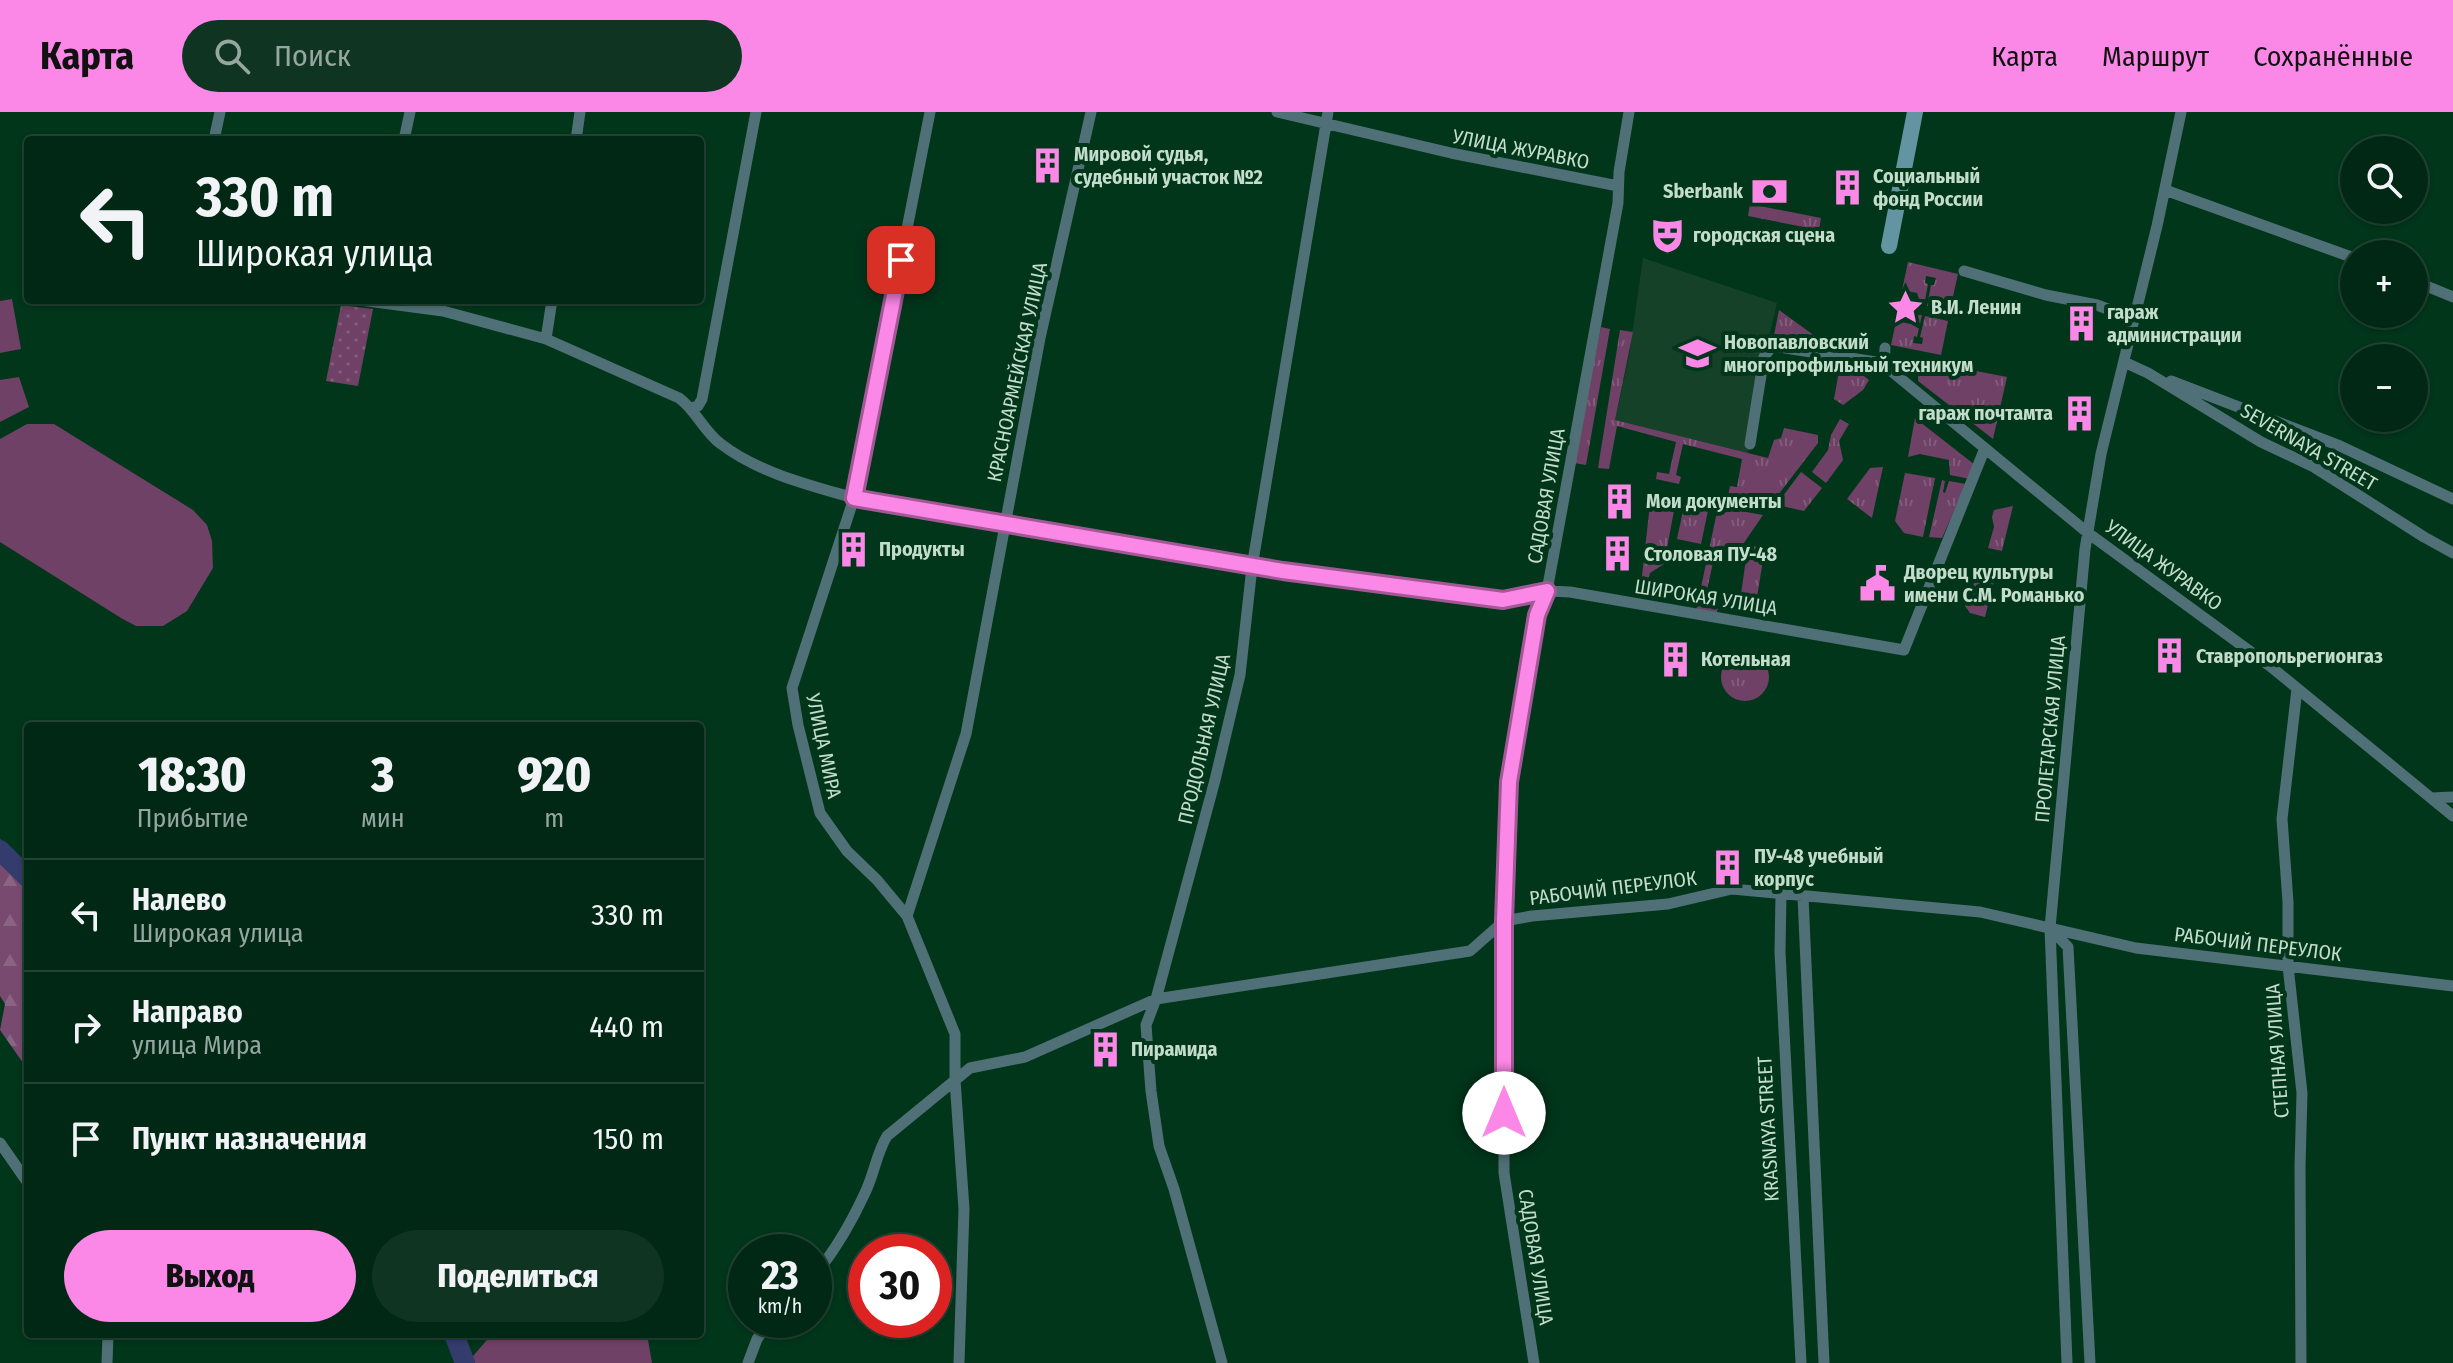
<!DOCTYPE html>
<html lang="ru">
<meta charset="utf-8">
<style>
:root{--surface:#012814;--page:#0f3422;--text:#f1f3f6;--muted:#96a6a0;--line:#234434;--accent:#fb87e6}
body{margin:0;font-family:"Fira Sans Condensed",sans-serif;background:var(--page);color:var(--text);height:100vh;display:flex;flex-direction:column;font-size:30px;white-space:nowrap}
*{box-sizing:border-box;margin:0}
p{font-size:26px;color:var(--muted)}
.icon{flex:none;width:44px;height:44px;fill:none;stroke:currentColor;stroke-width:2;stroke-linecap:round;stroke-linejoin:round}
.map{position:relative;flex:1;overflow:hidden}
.panel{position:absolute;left:24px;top:610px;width:680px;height:616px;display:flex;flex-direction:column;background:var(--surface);border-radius:8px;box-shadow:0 2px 6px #0004,0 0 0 2px var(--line)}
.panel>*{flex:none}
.banner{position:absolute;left:24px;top:24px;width:680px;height:168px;border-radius:8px;box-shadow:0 2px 6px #0004,0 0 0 2px var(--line);background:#012814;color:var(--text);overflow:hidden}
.controls{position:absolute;left:2340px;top:24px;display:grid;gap:16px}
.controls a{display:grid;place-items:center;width:88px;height:88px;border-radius:50%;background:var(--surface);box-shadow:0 2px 6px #0004,0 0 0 2px var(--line);font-size:40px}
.speed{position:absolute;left:728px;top:1122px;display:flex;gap:16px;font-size:40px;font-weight:700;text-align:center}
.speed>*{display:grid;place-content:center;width:104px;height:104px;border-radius:50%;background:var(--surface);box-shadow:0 2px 6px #0004,0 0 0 2px var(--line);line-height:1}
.speed small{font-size:20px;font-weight:400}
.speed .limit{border:12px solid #d22;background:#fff;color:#111}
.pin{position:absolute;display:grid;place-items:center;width:68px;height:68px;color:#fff;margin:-34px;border-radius:16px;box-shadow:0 4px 12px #0006}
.me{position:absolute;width:88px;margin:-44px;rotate:0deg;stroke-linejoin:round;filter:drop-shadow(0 0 6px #0008)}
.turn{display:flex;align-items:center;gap:28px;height:168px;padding:0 40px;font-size:36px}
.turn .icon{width:104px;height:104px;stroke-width:2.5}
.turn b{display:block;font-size:56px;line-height:68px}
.eta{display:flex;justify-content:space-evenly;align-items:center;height:136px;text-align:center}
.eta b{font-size:48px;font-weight:800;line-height:56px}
.button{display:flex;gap:16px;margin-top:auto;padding:16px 40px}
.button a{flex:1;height:92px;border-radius:48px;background:var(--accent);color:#111;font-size:32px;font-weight:800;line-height:92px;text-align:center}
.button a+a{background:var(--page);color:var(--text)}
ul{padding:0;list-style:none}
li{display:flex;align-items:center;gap:24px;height:112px;padding:0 40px;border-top:2px solid var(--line)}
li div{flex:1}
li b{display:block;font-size:30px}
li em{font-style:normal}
header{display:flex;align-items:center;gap:48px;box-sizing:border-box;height:112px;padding:0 40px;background:var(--accent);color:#111}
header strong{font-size:38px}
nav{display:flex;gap:44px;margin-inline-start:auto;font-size:28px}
.search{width:560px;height:72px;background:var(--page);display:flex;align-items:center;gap:20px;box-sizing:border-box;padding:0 28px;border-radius:44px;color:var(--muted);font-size:30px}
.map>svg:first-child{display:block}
.built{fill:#164129}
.grass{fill:url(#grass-tufts)}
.forest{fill:url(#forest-firs)}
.park{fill:url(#park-dots)}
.garden{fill:#6f4166}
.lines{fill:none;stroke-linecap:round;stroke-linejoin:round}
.river{stroke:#343c6d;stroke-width:20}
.street{stroke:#507077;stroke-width:11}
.secondary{stroke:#6295a1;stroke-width:16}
.route-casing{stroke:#a35896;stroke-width:20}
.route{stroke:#fb87e6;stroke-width:14}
.labels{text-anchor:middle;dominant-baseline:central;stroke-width:8;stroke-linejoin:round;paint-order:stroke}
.street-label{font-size:20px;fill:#c4ddcb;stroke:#01361b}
.poi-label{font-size:20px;font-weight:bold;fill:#c4ddcb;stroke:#01361b;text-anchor:start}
</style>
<header>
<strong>Карта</strong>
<div class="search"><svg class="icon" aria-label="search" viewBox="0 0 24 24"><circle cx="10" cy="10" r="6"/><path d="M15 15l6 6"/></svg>Поиск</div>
<nav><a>Карта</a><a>Маршрут</a><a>Сохранённые</a></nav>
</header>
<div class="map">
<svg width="2453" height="1251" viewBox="0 0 2453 1251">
<defs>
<pattern id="grass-tufts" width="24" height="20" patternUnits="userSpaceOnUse" patternTransform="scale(2)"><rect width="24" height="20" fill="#6f4166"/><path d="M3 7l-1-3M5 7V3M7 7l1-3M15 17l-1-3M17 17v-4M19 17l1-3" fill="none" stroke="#825c7b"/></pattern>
<pattern id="forest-firs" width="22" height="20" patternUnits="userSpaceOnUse" patternTransform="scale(2)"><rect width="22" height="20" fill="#794a70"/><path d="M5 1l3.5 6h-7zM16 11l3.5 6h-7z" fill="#8a6483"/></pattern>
<pattern id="park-dots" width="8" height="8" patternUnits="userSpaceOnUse" patternTransform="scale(2)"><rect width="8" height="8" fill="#6f4166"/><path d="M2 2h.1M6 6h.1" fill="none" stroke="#825c7b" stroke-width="1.8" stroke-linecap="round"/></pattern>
</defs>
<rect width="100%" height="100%" fill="#01361b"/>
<path class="built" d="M 1643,146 L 1777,191 L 1764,245 L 1748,341 L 1615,308 L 1629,244 Z"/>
<path class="grass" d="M 1750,92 L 1821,106 L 1819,118 L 1748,104 Z
M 1908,150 L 1958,162 L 1950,198 L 1927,194 L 1931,173 L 1934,173 L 1936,166 L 1926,164 L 1925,171 L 1928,172 L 1924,194 L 1921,193 L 1917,181 L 1902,178 Z
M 1779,198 L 1837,240 L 1773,228 Z
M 1918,203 L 1922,203 L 1917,225 L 1914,224 L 1913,231 L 1922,232 L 1923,226 L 1920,225 L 1925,204 L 1948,209 L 1941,243 L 1891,233 L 1896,209 L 1911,212 Z
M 1601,215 L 1610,217 L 1586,353 L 1574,351 Z
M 1620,218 L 1633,220 L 1615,308 L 1768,346 L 1774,328 L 1781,326 L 1784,316 L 1818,323 L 1818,331 L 1771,392 L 1728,384 L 1730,374 L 1737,375 L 1742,347 L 1683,332 L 1676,363 L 1681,365 L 1679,372 L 1656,367 L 1657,360 L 1669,362 L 1676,330 L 1617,314 L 1609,357 L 1598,356 Z
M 1843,248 L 1869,268 L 1863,278 L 1843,293 L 1834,287 L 1840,253 Z
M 1919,248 L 2007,265 L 1993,327 L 1918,269 Z
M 1915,306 L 1975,353 L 1970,367 L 1950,363 L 1949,348 L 1920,342 L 1908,345 Z
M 1840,307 L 1849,312 L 1839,329 L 1843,348 L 1826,371 L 1812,360 L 1828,338 L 1831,323 Z
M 1883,355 L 1872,406 L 1847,387 L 1870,356 Z
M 1801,360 L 1822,376 L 1804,399 L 1782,394 L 1783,384 Z
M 1905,361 L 1935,366 L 1923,425 L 1904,421 L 1895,409 Z
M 1942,368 L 1945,369 L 1943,380 L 1945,381 L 1949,369 L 1966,372 L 1942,426 L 1929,425 Z
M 1651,383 L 1676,388 L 1664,452 L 1650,461 L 1647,474 L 1641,473 Z
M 1685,389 L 1709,394 L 1701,432 L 1677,427 Z
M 2013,394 L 2002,439 L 1988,436 L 1994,415 L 1992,405 L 1994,398 Z
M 1718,395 L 1763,403 L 1737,441 L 1716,437 L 1705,487 L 1719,491 L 1717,500 L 1713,502 L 1696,499 Z
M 1748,433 L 1765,436 L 1757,485 L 1741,482 Z
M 1980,456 L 1996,461 L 1985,505 L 1970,501 L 1965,494 Z
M1721 565a24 24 0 1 1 48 0a24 24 0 1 1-48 0Z"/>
<path class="forest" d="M 0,727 L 28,757 L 28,958 L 0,918 L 5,892 L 0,884 Z"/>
<path class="park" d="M 341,193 L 373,197 L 358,274 L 326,269 Z"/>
<path class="garden" d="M 12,187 L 21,237 L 0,241 L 0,189 Z
M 19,265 L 29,295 L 0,310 L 0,268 Z
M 27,312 L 54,312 L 193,398 L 207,413 L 212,429 L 213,456 L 187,499 L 163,514 L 136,514 L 121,506 L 0,430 L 0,327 Z
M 492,1222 L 647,1222 L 652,1251 L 467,1251 Z"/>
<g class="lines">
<path class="river" d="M 0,738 L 28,766
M 454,1222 L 465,1251"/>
<path class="street" d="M 930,0 L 854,386 L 792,576 L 798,613 L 820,701 L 847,739 L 877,768 L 907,804 L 955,922 L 955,968 L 964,1097 L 959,1251
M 1277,0 L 1451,41 L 1618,74
M 214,28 L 220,0
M 404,28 L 410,0
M 576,28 L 580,0
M 2165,78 L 2354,146
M 1964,159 L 2046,183 L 2097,193 L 2134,207
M 2414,169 L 2453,185
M 360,188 L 443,199 L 546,227 L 679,286 C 696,298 704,320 721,332 C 759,361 809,373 854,386 L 1252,455 L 1503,488 L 1547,479 L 1570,480 L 1904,538 L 1985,336
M 546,227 L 552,188
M 2124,250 L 2148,261 L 2261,330 L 2314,355 L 2424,425 L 2453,441
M 1884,253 L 1885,236
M 2171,269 L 2340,334 L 2453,387
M 690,296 L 698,294 L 702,287 L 756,0
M 1750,332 L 1764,245 L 1772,234 L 1876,250 L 1884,253 L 2088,421 L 2270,554 L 2453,704
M 2297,577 L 2282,707 L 2288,790 L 2288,854 L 2302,981 L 2300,1055 L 2301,1251
M 2432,686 L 2453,685
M 1781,782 L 1780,840 L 1801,1251
M 1803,785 L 1824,1251
M 907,804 L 966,622 L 1040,226 L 1091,0
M 2050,816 L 2085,437 L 2101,342 L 2157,114 L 2181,0
M 0,1031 L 28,1071
M 814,1164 C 834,1140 851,1111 864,1083 C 874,1064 876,1042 887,1024 L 970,956 L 1025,945 L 1156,887 L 1470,839 L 1504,809 L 1532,804 L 1668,792 L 1732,777 L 1980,800 L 2136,836 L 2453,874
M 107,1251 L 108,1222
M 748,1251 L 757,1227 L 771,1208
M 1222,1251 L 1174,1077 L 1159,1034 L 1151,979 L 1146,913 L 1156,887 L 1215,668 L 1240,563 L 1252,455 L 1328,0
M 1534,1251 L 1504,1061 L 1504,809 L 1509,670 L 1537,503 L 1547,479 L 1618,91 L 1619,60 L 1629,0
M 2067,1251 L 2050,816 L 2068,835 L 2090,1251"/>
<path class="secondary" d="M 1889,134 L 1915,0"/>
</g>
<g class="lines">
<defs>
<path id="route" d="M 901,148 L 854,386 L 1283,459 L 1503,488 L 1547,479 L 1537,503 L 1509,670 L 1504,809 L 1504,1001"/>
</defs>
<use href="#route" class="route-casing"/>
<use href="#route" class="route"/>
</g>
<defs>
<symbol id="building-bare" viewBox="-9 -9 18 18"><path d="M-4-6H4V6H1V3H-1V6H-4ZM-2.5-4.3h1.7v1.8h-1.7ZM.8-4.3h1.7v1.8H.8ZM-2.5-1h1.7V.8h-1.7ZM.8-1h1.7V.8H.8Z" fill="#fb87e6" stroke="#01361b" stroke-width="2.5" paint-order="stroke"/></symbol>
<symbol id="bank-bare" viewBox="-9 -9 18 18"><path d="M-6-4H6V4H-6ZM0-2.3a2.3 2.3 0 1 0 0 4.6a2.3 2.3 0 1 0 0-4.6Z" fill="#fb87e6" stroke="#01361b" stroke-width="2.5" paint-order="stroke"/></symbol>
<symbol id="theatre-bare" viewBox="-9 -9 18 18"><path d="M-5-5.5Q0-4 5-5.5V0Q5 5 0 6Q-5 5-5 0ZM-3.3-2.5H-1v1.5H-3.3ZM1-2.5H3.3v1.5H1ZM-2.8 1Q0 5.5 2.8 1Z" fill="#fb87e6" stroke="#01361b" stroke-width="2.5" paint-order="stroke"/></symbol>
<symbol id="sight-bare" viewBox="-9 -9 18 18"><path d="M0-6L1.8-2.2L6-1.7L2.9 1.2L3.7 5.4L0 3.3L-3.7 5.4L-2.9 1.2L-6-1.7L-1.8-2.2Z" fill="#fb87e6" stroke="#01361b" stroke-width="2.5" paint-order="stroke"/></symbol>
<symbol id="university-bare" viewBox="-9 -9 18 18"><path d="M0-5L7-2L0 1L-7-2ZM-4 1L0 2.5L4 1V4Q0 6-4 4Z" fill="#fb87e6" stroke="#01361b" stroke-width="2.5" paint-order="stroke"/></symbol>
<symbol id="civic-bare" viewBox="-9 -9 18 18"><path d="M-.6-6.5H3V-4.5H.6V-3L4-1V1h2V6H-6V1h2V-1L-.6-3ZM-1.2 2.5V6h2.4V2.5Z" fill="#fb87e6" stroke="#01361b" stroke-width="2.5" paint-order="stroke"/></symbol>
</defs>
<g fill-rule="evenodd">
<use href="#building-bare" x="1022" y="28" width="51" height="51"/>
<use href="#building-bare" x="1822" y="50" width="51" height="51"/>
<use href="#bank-bare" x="1744" y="54" width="51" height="51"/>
<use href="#theatre-bare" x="1642" y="98" width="51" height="51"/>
<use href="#sight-bare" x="1880" y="170" width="51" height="51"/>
<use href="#building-bare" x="2056" y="186" width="51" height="51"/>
<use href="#university-bare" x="1672" y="216" width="51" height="51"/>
<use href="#building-bare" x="2054" y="276" width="51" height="51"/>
<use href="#building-bare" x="1594" y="364" width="51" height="51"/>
<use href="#building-bare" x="828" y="412" width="51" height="51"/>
<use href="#building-bare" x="1592" y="416" width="51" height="51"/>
<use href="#civic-bare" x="1852" y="446" width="51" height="51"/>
<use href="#building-bare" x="2144" y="518" width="51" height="51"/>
<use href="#building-bare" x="1650" y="522" width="51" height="51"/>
<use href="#building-bare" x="1702" y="730" width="51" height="51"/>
<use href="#building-bare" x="1080" y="912" width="51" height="51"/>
</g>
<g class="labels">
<g class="street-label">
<text transform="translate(1521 37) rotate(11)">УЛИЦА ЖУРАВКО</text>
<text transform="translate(1017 260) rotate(-78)">КРАСНОАРМЕЙСКАЯ УЛИЦА</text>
<text transform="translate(2309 335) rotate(30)">SEVERNAYA STREET</text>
<text transform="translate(1546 384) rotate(-80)">САДОВАЯ УЛИЦА</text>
<text transform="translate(2164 453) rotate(36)">УЛИЦА ЖУРАВКО</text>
<text transform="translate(1706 485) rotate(9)">ШИРОКАЯ УЛИЦА</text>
<text transform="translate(2050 617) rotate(-85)">ПРОЛЕТАРСКАЯ УЛИЦА</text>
<text transform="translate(1204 627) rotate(-77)">ПРОДОЛЬНАЯ УЛИЦА</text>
<text transform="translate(824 634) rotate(78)">УЛИЦА МИРА</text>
<text transform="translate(1613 776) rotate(-7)">РАБОЧИЙ ПЕРЕУЛОК</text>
<text transform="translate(2258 832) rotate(7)">РАБОЧИЙ ПЕРЕУЛОК</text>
<text transform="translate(2277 939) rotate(-94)">СТЕПНАЯ УЛИЦА</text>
<text transform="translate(1768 1017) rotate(-93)">KRASNAYA STREET</text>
<text transform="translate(1536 1145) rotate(81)">САДОВАЯ УЛИЦА</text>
</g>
<g class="poi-label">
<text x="1074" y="42">Мировой судья,<tspan x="1074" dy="23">судебный участок №2</tspan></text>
<text x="1873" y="64">Социальный<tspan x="1873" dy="23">фонд России</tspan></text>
<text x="1743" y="79" text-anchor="end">Sberbank</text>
<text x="1693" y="123">городская сцена</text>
<text x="1931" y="195">В.И. Ленин</text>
<text x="2107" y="200">гараж<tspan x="2107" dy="23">администрации</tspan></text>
<text x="1724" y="230">Новопавловский<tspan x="1724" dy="23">многопрофильный техникум</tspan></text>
<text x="2053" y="301" text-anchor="end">гараж почтамта</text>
<text x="1646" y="389">Мои документы</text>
<text x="879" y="437">Продукты</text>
<text x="1644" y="442">Столовая ПУ-48</text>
<text x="1904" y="460">Дворец культуры<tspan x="1904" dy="23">имени С.М. Романько</tspan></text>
<text x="2196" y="544">Ставропольрегионгаз</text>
<text x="1701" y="547">Котельная</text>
<text x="1754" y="744">ПУ-48 учебный<tspan x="1754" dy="23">корпус</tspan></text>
<text x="1131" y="937">Пирамида</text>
</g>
</g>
</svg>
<div class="controls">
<a><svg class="icon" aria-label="search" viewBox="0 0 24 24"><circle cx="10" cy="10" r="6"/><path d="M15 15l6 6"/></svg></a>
<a>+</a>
<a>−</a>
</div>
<div class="speed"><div>23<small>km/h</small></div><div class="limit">30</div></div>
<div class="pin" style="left:901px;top:148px;background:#d93025"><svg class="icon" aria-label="arrive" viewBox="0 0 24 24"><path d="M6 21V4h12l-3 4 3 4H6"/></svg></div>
<svg class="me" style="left:1504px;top:1001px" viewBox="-20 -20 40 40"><circle r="19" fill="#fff"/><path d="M0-13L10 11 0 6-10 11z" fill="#fb87e6"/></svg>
<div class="banner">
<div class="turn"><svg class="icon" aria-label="left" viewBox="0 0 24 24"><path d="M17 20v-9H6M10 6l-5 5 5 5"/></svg><div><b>330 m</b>Широкая улица</div></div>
</div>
<section class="panel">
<div class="eta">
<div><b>18:30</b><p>Прибытие</p></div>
<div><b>3</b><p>мин</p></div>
<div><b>920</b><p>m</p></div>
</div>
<ul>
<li><svg class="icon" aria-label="left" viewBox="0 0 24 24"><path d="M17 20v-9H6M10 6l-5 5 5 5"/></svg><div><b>Налево</b><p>Широкая улица</p></div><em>330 m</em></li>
<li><svg class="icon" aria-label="right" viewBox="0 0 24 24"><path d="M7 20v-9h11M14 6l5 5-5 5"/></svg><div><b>Направо</b><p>улица Мира</p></div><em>440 m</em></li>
<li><svg class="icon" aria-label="arrive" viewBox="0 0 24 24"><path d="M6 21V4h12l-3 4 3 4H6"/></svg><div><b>Пункт назначения</b></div><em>150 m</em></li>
</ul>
<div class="button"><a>Выход</a><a>Поделиться</a></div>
</section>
</div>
